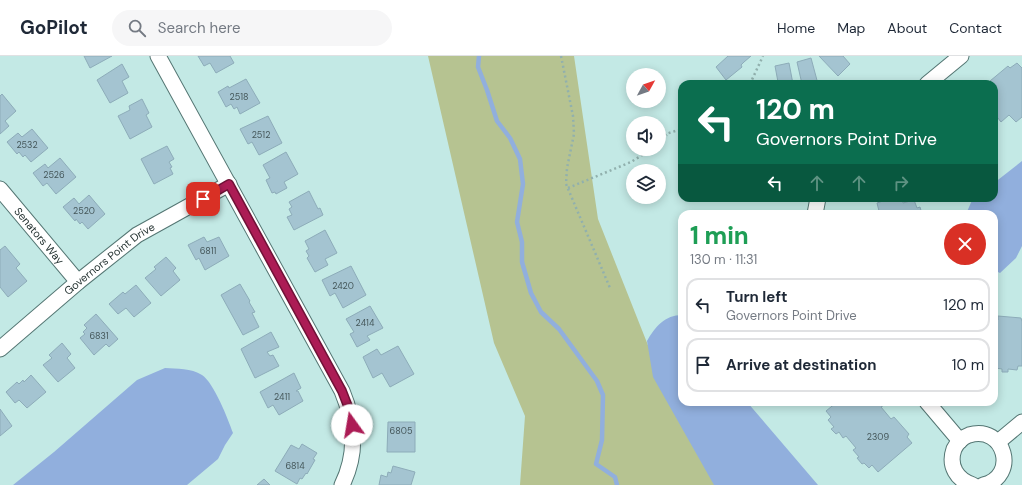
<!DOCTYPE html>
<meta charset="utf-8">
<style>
:root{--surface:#fff;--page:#f6f6f7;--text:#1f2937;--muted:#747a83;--line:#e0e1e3}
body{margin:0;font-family:"DM Sans",sans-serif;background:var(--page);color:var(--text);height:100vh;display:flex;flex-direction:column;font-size:15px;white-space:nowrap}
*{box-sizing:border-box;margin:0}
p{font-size:13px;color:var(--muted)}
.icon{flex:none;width:22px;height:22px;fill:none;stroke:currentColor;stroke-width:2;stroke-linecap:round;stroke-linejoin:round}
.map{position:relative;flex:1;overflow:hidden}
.sheet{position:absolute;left:678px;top:154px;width:320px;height:196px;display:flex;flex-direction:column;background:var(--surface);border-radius:12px;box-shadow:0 2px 10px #0003}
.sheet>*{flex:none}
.banner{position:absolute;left:678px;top:24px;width:320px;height:122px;border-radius:12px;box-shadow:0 2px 10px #0003;background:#0b6e4f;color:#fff;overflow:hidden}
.needle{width:26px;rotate:50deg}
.buttons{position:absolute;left:626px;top:12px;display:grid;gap:8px}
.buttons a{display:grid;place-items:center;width:40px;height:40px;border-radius:50%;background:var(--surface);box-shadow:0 2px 10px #0003;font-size:20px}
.pin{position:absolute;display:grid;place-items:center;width:34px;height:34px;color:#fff;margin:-17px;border-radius:8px;box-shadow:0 2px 6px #0006}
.me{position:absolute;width:44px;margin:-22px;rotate:347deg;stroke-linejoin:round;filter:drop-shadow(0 0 3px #0008)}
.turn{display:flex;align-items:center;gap:14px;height:84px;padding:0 12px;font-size:18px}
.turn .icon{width:52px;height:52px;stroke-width:2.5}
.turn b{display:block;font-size:28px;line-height:34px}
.lanes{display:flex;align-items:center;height:38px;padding:0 12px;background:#0003;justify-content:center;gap:20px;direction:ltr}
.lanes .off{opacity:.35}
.round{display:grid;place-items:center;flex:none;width:42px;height:42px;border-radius:21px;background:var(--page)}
.summary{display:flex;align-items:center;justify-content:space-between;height:68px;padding:0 12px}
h1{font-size:24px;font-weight:800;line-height:30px;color:#1e9e55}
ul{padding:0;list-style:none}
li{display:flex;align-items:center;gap:12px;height:54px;margin:0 8px 6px;padding:0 4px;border:2px solid var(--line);border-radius:12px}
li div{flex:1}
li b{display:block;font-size:15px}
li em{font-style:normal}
header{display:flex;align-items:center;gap:24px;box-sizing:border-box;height:56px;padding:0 20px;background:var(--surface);border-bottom:1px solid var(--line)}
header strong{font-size:19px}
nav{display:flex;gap:22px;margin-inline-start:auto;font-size:14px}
.search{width:280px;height:36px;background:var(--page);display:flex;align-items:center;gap:10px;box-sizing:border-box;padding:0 14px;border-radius:22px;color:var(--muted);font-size:15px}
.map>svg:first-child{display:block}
.green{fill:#b6c391}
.water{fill:#91afdd}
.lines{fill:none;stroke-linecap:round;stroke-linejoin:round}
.stream{stroke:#91afdd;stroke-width:4.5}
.building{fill:#a4c4d1;stroke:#8dacb9}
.minor-casing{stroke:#547673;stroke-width:17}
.path{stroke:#91b0ad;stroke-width:2.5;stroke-dasharray:2 3;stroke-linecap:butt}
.minor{stroke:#fff;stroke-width:15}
.route-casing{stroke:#701237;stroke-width:10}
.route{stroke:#ac1c55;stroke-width:7}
.labels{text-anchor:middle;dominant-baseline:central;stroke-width:3;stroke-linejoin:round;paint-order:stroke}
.number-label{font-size:9px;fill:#45575a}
.street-label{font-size:11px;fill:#253332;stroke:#c3e9e5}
</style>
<header>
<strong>GoPilot</strong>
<div class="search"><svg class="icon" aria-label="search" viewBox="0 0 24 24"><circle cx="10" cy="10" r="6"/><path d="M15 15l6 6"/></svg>Search here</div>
<nav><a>Home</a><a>Map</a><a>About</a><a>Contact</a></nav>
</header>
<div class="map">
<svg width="1022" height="429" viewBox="0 0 1022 429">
<rect width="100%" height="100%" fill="#c3e9e5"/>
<path class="green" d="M 428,0 L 574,0 L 598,163 L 676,360 L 715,429 L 520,429 L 525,360 L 494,287 Z"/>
<path class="water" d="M 1022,105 L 1022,190 L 1016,202 L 1000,217 L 994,214 L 994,158 L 966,158 L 973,142 L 994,142 L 994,127 Z
M 682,259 L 682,346 L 747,346 L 818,429 L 714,429 L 653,321 L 647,285 C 655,271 665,259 682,259 Z
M 165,312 C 177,313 191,312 202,319 C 214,327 228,363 233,377 L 225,389 L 218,403 L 187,429 L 13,429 L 54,396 L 137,324 Z"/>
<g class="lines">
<path class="stream" d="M 479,0 L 478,11 L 487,34 L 497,65 L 510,82 L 520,103 L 523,128 L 517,166 L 522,186 L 522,206 L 531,237 L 541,256 L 559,273 L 597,325 L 603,339 L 602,384 L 596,408 L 615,421 L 617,429"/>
</g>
<path class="building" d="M 84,0 L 112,0 L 90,12 Z
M 198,0 L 230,0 L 234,7 L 216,17 L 210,7 L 204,10 Z
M 728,0 L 751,0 L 744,6 L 741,9 L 742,11 L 726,24 L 716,11 Z
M 819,0 L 843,0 L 850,8 L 838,20 Z
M 811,2 L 818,28 L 802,28 L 797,6 Z
M 789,7 L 793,28 L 774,28 L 774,27 L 778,26 L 775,10 Z
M 1017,7 L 1022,12 L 1022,61 L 1016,66 L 1009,59 L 1001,66 L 994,57 L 994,28 L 990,25 L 1008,10 L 1010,12 Z
M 122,8 L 129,21 L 122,25 L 128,37 L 110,47 L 97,24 Z
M 246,23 L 260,47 L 240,58 L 237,51 L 234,53 L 231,48 L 226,51 L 218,36 L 228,30 L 229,32 Z
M 2,38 L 16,55 L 5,65 L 9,70 L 0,78 L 0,40 Z
M 142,43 L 149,57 L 146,59 L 152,71 L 130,83 L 118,60 L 130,54 L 129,50 Z
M 268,60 L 282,87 L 259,99 L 252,86 L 248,88 L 240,73 Z
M 32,73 L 48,92 L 31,106 L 25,99 L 23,101 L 19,96 L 17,98 L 7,86 L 18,77 L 22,81 Z
M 167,90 L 174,103 L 169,106 L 172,111 L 170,112 L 173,118 L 154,128 L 141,103 Z
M 286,96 L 298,118 L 284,126 L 287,132 L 276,138 L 275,136 L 272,137 L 266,124 L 270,122 L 263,109 Z
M 60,102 L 76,121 L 56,138 L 47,127 L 43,130 L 33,117 L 45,108 L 48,112 Z
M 309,135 L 318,153 L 320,152 L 323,159 L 294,174 L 287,161 L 292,159 L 289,153 L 292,151 L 289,146 Z
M 89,139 L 105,158 L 88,173 L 82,166 L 80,168 L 76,163 L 75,165 L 63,151 L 74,142 L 79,148 Z
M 892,142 L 902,142 L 903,147 L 914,144 L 917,152 L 920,151 L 922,158 L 871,158 L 879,155 L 877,147 Z
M 325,174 L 337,197 L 325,203 L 328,209 L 315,216 L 307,202 L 309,200 L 306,195 L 309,193 L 305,185 Z
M 204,181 L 207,186 L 219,181 L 229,200 L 205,214 L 199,202 L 196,204 L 188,189 Z
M 5,190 L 20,208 L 16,212 L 27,225 L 8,241 L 0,231 L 0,194 Z
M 166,201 L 176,212 L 173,215 L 180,224 L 161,240 L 145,222 L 156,213 L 154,211 Z
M 351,210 L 366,239 L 343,252 L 335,237 L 330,240 L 322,224 Z
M 240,228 L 250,245 L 249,246 L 255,256 L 252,257 L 259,271 L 243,279 L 221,239 Z
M 136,229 L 151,247 L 134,261 L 126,252 L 118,258 L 109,248 L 123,236 L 125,238 Z
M 370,250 L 383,272 L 367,280 L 370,284 L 357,291 L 350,278 L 354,276 L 346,263 Z
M 96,258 L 118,283 L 109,291 L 106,288 L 94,299 L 80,282 L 85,278 L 83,276 L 87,272 L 84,269 Z
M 998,260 L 1021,262 L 1022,266 L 1022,310 L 1018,310 L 1017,314 L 1008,313 L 1008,316 L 1002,316 L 1002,313 L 995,312 L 994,309 L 994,264 L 998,264 Z
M 271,276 L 279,291 L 267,296 L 270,300 L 273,299 L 279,310 L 255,322 L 241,293 Z
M 62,287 L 71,298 L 67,302 L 75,312 L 58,326 L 43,309 L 52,302 L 49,299 Z
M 398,290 L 414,318 L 390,331 L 382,317 L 373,322 L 363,301 L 377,293 L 381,299 Z
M 294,317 L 301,332 L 296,335 L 298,335 L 303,345 L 279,359 L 273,349 L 268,352 L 260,336 Z
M 31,319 L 46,336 L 27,352 L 19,344 L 15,347 L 6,336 L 17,326 L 19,328 L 23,324 L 24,326 Z
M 837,346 L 882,346 L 884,349 L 881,351 L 891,363 L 894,361 L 909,378 L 907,381 L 912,387 L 878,416 L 872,409 L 869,412 L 864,407 L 862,408 L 857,402 L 859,401 L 853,394 L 856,392 L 846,380 L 843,382 L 839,376 L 836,378 L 831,373 L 834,371 L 828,364 L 831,361 L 826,355 Z
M 0,353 L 12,370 L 0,380 Z
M 388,366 L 415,366 L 415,396 L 387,396 Z
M 302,388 L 317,397 L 313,403 L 315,404 L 307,418 L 306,417 L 302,423 L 300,422 L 297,428 L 275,415 L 291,389 L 299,393 Z
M 393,410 L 415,416 L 411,429 L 379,429 L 381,419 L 387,421 L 388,416 L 391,417 Z
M 264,423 L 270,429 L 257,429 Z"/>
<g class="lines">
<defs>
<g id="minor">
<path d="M 158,0 L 342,335 C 355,366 358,397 342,429"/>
<path d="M 927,28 L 961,0"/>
<path id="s1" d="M 0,133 L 78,226"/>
<path d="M 815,158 L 818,142"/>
<path id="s2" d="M 0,293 L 78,226 L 137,179 L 229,128"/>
<path d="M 927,346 L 960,385"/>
<path d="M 998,386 L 1022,366"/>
<path d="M 973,429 C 957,424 948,410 954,393 C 957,387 963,381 969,379 C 1005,368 1019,421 983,429"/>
</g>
</defs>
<use href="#minor" class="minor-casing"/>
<path class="path" d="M 561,0 L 573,60 L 574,78 L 567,112 L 566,128 L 610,232
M 750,28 L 763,0
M 659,80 L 682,73
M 659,86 L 667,79
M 568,132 L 631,106 L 652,93"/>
<use href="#minor" class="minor"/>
</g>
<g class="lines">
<defs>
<path id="route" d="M 203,143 L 229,128 L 342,335 L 349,353 L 352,369"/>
</defs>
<use href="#route" class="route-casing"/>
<use href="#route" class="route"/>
</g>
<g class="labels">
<g class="number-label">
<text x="239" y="41">2518</text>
<text x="261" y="79">2512</text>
<text x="27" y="89">2532</text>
<text x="54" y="119">2526</text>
<text x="84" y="155">2520</text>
<text x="208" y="195">6811</text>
<text x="343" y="230">2420</text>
<text x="365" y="267">2414</text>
<text x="99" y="280">6831</text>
<text x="282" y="341">2411</text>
<text x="401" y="375">6805</text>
<text x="878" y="381">2309</text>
<text x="295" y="410">6814</text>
</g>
<g class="street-label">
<text stroke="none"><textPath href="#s1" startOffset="61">Senators Way</textPath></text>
<text stroke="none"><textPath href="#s2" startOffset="142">Governors Point Drive</textPath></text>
</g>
</g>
</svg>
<div class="buttons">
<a><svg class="needle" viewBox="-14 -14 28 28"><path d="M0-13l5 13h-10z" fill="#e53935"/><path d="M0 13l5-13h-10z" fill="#747a83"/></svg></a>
<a><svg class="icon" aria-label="sound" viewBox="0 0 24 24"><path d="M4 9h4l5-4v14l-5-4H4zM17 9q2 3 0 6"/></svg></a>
<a><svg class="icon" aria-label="layers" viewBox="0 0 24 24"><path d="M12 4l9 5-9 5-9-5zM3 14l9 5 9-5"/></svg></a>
</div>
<div class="pin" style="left:203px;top:143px;background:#d93025"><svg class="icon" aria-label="arrive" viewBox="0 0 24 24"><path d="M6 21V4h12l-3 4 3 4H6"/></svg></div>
<svg class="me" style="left:352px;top:369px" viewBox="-20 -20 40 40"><circle r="19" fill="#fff"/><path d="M0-13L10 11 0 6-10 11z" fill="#ac1c55"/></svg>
<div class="banner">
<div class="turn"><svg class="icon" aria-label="left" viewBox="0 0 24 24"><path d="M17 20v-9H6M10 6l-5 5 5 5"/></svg><div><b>120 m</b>Governors Point Drive</div></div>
<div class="lanes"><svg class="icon" aria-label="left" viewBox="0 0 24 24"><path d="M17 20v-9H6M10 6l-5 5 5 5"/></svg><svg class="icon off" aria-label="ahead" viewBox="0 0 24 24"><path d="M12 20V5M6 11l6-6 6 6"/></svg><svg class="icon off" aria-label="ahead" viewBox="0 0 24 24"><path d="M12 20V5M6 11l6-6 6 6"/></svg><svg class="icon off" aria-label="right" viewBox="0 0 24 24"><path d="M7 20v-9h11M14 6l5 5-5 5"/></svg></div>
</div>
<section class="sheet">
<div class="summary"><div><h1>1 min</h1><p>130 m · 11:31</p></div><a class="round" style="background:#d93025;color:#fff"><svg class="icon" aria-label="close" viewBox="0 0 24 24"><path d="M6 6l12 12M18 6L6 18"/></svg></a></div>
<ul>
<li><svg class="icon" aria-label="left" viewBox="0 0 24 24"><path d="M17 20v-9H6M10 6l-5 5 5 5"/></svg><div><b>Turn left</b><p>Governors Point Drive</p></div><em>120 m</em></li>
<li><svg class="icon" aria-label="arrive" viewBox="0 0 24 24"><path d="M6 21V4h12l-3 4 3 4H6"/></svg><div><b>Arrive at destination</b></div><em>10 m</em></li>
</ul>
</section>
</div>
